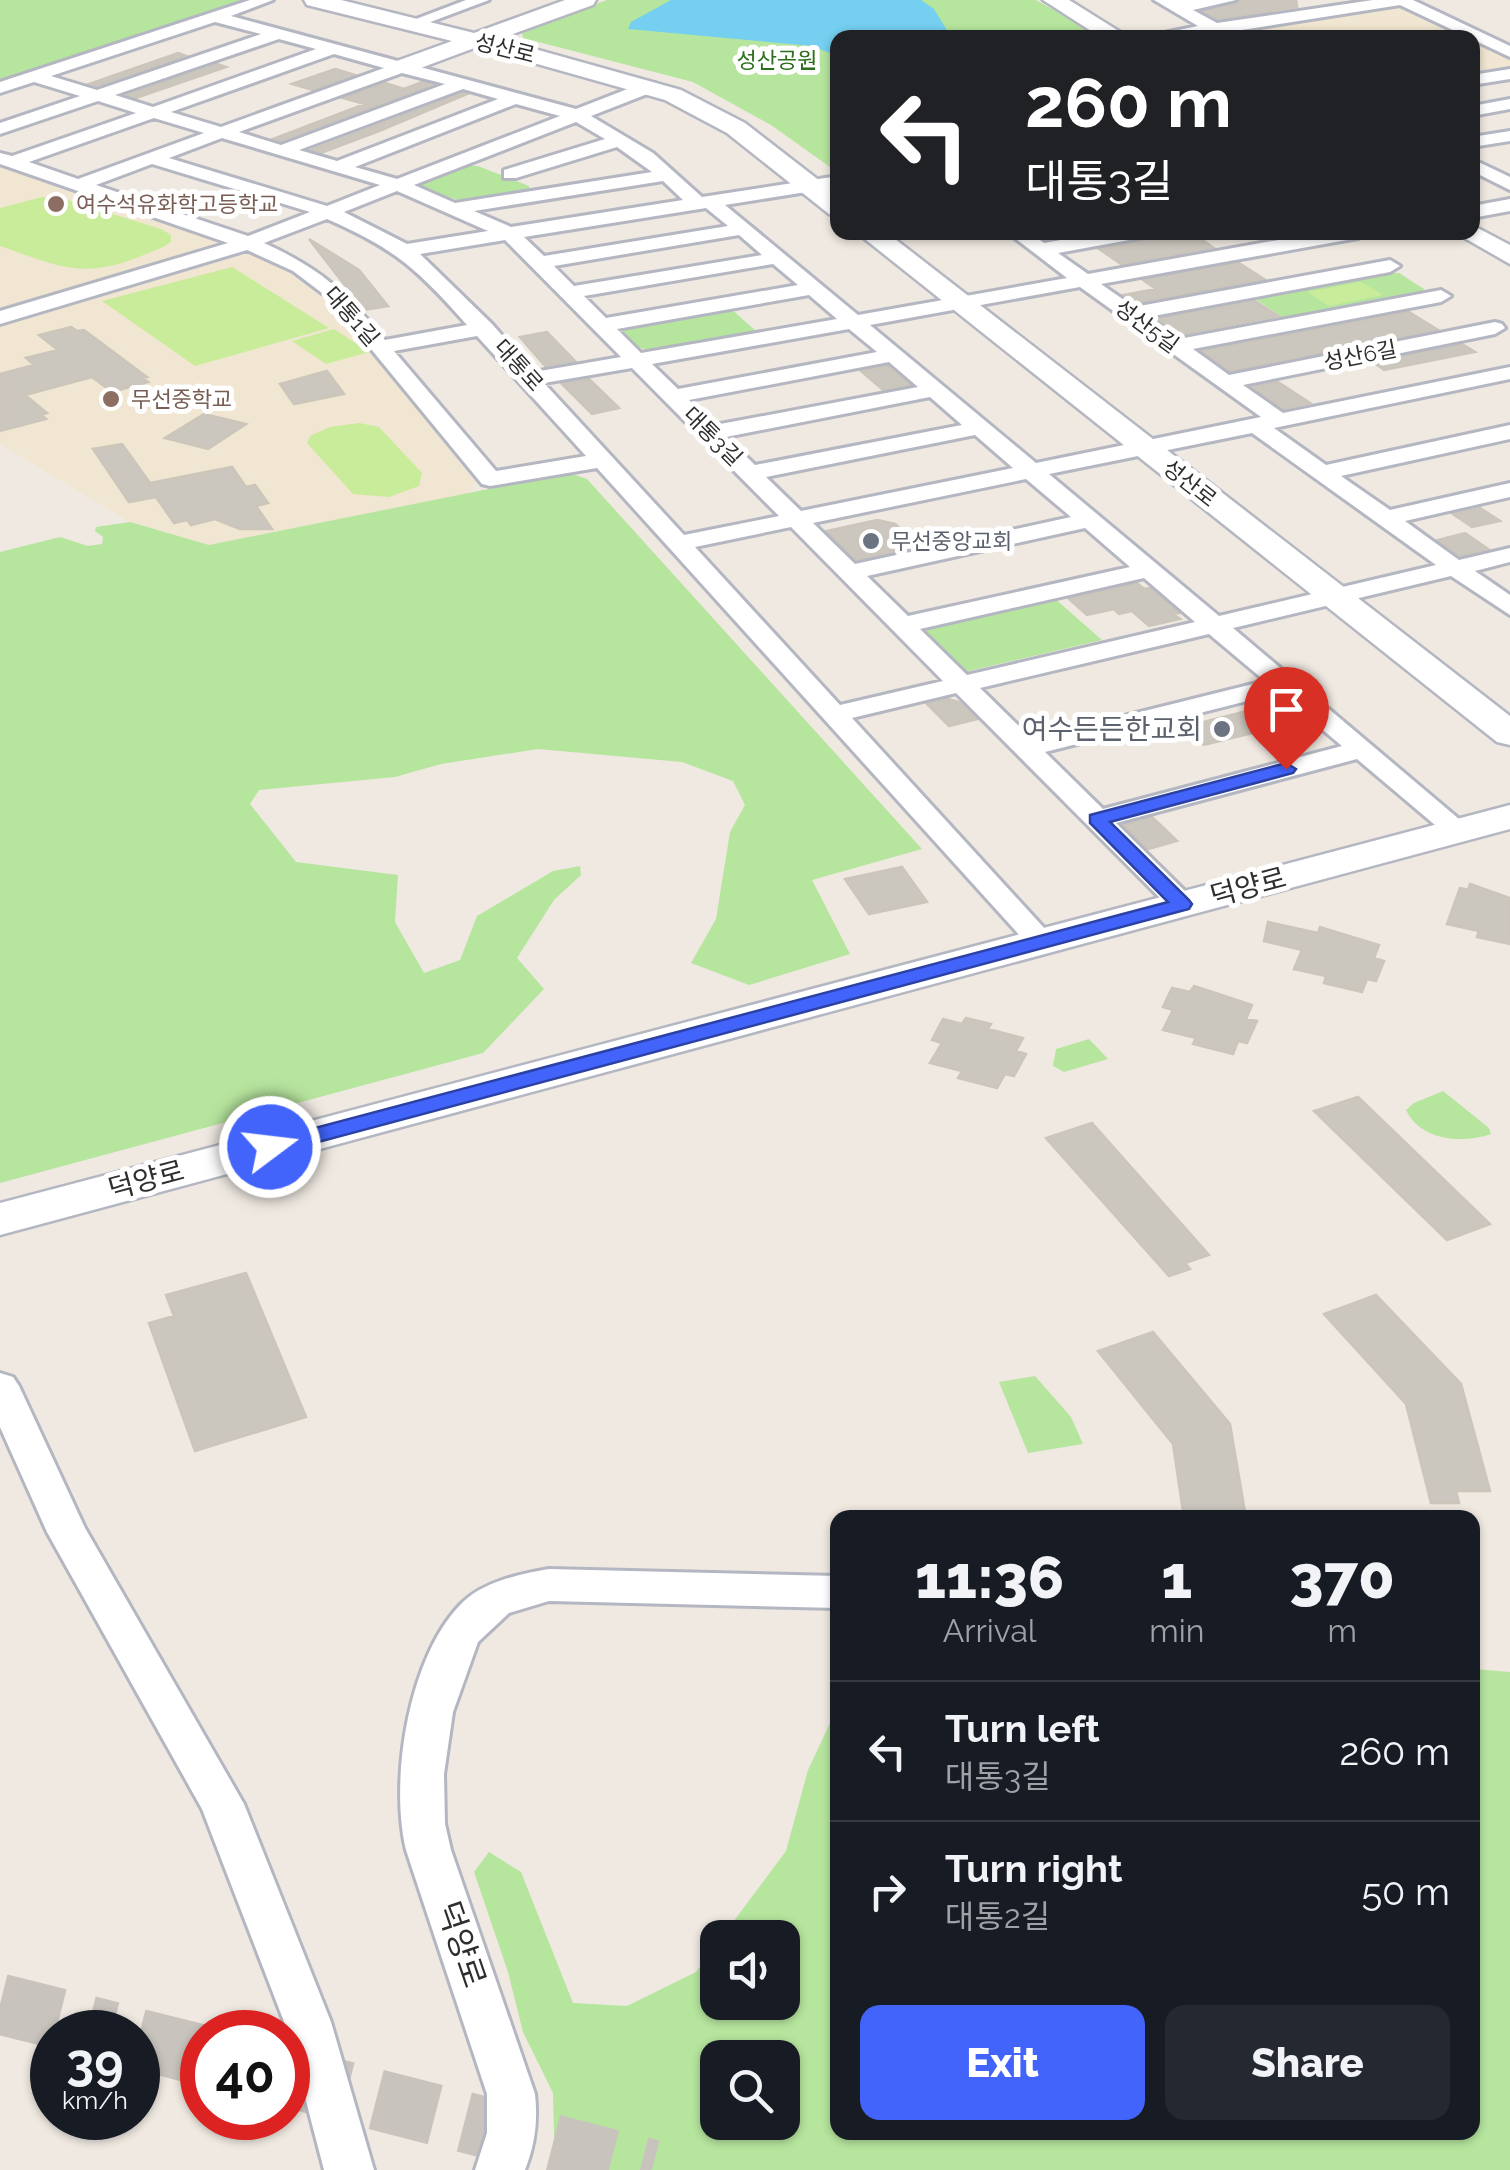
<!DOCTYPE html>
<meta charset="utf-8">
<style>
:root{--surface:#171b24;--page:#242831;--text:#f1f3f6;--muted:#9ea1a6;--line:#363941;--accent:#4264fb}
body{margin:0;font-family:Raleway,"Noto Sans KR",sans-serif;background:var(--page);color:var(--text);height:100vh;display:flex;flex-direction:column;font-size:38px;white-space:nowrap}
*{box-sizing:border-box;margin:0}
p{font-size:32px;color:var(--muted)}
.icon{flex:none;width:55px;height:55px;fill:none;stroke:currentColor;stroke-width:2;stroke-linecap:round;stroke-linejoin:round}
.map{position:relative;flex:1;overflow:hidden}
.side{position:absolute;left:830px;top:1510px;width:650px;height:630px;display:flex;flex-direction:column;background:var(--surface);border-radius:20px;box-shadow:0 2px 8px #0004}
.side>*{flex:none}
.hud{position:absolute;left:830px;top:30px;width:650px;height:210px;border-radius:20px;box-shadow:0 2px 8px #0004;background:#202124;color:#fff;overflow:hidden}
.fabs{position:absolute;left:700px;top:1920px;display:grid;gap:20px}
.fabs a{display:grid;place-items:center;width:100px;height:100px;border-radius:20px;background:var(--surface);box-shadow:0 2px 8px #0004;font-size:50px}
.speed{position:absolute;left:30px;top:2010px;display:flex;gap:20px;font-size:50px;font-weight:700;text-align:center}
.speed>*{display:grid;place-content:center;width:130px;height:130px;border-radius:50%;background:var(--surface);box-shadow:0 2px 8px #0004;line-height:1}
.speed small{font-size:25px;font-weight:400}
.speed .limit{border:15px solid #d22;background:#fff;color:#111}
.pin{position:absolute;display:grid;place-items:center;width:85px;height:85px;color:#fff;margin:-102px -42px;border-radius:50% 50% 50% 0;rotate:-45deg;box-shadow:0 0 10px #0007}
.pin .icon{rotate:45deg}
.me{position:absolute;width:110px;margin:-55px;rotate:75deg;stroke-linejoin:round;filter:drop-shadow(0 0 8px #0008)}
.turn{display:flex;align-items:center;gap:35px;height:210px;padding:0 30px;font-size:45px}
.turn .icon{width:130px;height:130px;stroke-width:2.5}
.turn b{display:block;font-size:70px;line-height:85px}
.eta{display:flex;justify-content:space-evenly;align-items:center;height:170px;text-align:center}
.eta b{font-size:60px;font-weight:800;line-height:70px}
.button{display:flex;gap:20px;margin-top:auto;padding:20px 30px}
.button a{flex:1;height:115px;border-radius:20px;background:var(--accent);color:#fff;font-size:40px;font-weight:800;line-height:115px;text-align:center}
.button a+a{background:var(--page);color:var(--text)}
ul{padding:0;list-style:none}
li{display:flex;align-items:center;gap:30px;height:140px;padding:0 30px;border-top:2px solid var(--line)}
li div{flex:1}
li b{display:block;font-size:38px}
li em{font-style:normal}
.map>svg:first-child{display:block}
.education{fill:#f0e6d1}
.green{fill:#b6e59e;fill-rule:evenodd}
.pitch{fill:#c9ec9a}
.water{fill:#75cff0}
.building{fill:#cbc7bf;stroke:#cbc5ba;stroke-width:2.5}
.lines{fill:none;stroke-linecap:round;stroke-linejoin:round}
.secondary-tunnel{stroke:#c8c4bd;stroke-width:61;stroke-dasharray:61 30;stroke-linecap:butt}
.street-casing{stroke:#b4b7c1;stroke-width:6}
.secondary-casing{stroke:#b4b7c1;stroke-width:5}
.street{fill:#fff;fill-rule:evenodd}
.secondary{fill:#fff;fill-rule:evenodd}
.route{fill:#4264fb;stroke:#2b41a3;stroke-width:2.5}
.education-dot{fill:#8d6e63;stroke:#fff;stroke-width:4}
.worship-dot{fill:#6b7280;stroke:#fff;stroke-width:4}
.labels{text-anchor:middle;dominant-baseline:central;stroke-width:10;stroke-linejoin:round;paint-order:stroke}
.far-street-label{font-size:22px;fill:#2e2e2e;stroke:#fff}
.far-park-label{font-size:22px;fill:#2c6e1b;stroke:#fff}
.far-education-label{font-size:22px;fill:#785e54;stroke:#fff;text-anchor:start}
.far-worship-label{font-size:22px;fill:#5b616d;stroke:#fff;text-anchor:start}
.worship-label{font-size:28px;fill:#5b616d;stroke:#fff;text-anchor:end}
.street-label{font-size:28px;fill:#2e2e2e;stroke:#fff}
.near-street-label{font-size:32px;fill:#2e2e2e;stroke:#fff}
</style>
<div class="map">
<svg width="1510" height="2170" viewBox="0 0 1510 2170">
<rect width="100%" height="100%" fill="#efe9e1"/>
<path class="education" d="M 1390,5 L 1407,7 L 1471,37 L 1239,38 L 1227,31 Z
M 1472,38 L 1510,56 L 1510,71 L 1473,77 Z
M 0,167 L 224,240 L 222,247 L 0,312 Z
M 264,254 L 321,297 L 374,355 L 475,482 L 467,494 L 209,545 L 130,522 L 0,444 L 0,323 L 234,255 Z"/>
<path class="green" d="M 0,0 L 245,0 L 0,80 Z
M 607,0 L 1036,0 L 1103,37 L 838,38 L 837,172 L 771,125 L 693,82 L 523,38 L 522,31 Z
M 459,165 L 478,166 L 529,186 L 530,193 L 467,203 L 416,186 L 417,181 Z
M 1382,272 L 1399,273 L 1424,289 L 1419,296 L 1289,321 L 1252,297 Z
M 729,307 L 757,332 L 653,351 L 636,347 L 621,333 L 625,326 Z
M 569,473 L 587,479 L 922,849 L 812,880 L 850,954 L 749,985 L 691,963 L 716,919 L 730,832 L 745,805 L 733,781 L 682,762 L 538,749 L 441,764 L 395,777 L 259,790 L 250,804 L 296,862 L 398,875 L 395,922 L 424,973 L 460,960 L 477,916 L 553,871 L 580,866 L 581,875 L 554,900 L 517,958 L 544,989 L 483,1053 L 0,1183 L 0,552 L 60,537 L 88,546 L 102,544 L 103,537 L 95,531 L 96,527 L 130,522 L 209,545 Z
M 1053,597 L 1102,640 L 969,671 L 954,669 L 919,634 L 926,626 Z
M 1089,1039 L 1108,1059 L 1064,1072 L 1053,1066 L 1056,1049 Z
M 1443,1091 L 1489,1128 L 1491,1134 C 1462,1144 1421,1141 1406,1110 L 1414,1103 Z
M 1035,1376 L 1071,1417 L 1083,1444 L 1028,1453 L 999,1382 Z
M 1473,1669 L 1510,1672 L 1510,2170 L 555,2170 L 553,2093 L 523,2032 L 508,1972 L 474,1872 L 489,1852 L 521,1872 L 573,2003 L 627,2006 L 696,1972 L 717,1944 L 718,2002 L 782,2002 L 782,1938 L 722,1937 L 786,1851 L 808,1770 L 837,1708 L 838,2132 L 1472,2132 ZM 718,2058 L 782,2058 L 782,2122 L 718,2122 Z"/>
<path class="pitch" d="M 42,197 L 61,198 L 161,229 L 171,235 L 171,242 C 161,249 148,253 136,258 C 80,280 53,264 0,246 L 0,208 Z
M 232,267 L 329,328 L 195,366 L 102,301 Z
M 1361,282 L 1383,295 L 1329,306 L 1307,292 Z
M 334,329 L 369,352 L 326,364 L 292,341 Z
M 359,423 L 379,427 L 422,473 L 419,486 L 389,497 L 353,494 L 307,443 L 310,436 L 330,427 Z"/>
<path class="water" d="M 671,0 L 921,0 L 934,9 L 951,37 L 838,38 L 837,56 L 812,46 L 628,29 L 631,22 Z"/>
<path class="building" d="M 1240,0 L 1296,0 L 1297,7 L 1218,19 L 1203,11 Z
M 178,53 L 186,56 L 97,86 L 89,84 Z
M 217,64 L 226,67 L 136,98 L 127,95 Z
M 335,69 L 355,75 L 313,90 L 292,84 Z
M 422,82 L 432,85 L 281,141 L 273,139 L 365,104 L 343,98 L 385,83 L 404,89 Z
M 463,93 L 467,94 L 379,131 L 321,153 L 311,150 Z
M 1191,232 L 1214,248 L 1121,264 L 1099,249 L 1141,242 L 1151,234 Z
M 309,239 L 359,270 L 388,306 L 364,310 Z
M 1239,263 L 1264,279 L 1135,303 L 1124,295 L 1156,289 L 1143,280 Z
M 1255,301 L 1279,316 L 1180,335 L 1157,319 Z
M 1409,312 L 1438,330 L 1230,371 L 1202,351 Z
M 71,327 L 77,331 L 84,330 L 147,377 L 142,378 L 148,382 L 112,392 L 92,377 L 25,395 L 47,413 L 41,415 L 46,419 L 0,431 L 0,374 L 34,365 L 26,358 L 58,350 L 39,335 Z
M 547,332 L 575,361 L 545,366 L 520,337 Z
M 1462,344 L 1475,352 L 1384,370 L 1373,362 Z
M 888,366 L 910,385 L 883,390 L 861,371 Z
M 327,371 L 344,394 L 294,404 L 280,384 Z
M 589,379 L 619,408 L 592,414 L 562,384 Z
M 1278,382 L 1310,403 L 1283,409 L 1252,387 Z
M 204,414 L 246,424 L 208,449 L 165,438 Z
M 122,444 L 150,483 L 232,467 L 246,487 L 255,485 L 268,503 L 256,506 L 272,529 L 240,529 L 215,519 L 191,525 L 187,520 L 174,523 L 156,497 L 129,502 L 93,449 Z
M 1480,508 L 1500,521 L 1472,527 L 1453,514 Z
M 877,520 L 895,524 L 919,546 L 856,560 L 827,531 Z
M 1465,533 L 1488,549 L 1460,556 L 1438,540 Z
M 1137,583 L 1144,589 L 1150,588 L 1179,613 L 1173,614 L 1180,619 L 1149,626 L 1132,611 L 1119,614 L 1114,609 L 1087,615 L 1069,599 Z
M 948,699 L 959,702 L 977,719 L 949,726 L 927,704 Z
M 1270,699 L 1283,701 L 1305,720 L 1204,745 L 1184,727 L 1255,709 L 1249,704 Z
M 1152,817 L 1177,841 L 1148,849 L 1123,825 Z
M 902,867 L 927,902 L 869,914 L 845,879 Z
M 1470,884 L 1510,898 L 1510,944 L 1477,937 L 1479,931 L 1447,924 L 1460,888 L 1468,890 Z
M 1268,922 L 1318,933 L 1320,927 L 1379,945 L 1374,958 L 1384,961 L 1376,981 L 1367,979 L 1362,992 L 1324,983 L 1326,976 L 1294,969 L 1302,950 L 1264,941 Z
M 1194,986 L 1252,1005 L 1246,1019 L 1257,1021 L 1247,1043 L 1238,1041 L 1233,1054 L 1193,1044 L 1196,1038 L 1163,1030 L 1173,1010 L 1163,1007 L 1172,988 L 1190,992 Z
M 966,1018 L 991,1024 L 988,1029 L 1023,1038 L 1016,1051 L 1026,1054 L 1014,1076 L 1005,1074 L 997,1088 L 958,1078 L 962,1071 L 930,1063 L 942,1043 L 932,1040 L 943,1019 L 962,1024 Z
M 1358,1097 L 1490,1224 L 1447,1240 L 1314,1111 Z
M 1092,1123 L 1209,1255 L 1185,1263 L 1190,1269 L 1169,1276 L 1046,1138 Z
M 246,1273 L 306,1417 L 195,1451 L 149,1323 L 174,1316 L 166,1295 Z
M 1376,1295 L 1461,1384 L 1490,1491 L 1456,1491 L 1459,1503 L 1431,1503 L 1406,1404 L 1324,1314 Z
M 1153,1332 L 1230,1424 L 1246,1518 L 1184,1518 L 1173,1444 L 1098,1351 Z"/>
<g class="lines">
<path class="secondary-tunnel" d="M 0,2004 L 112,2032
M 138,2039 L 202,2055
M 288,2077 L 652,2170"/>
<defs>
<path id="street" d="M 250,0 L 273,0 L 231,16 L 576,109 L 643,83 L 655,83 L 655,91 L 591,116 L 653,153 L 702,197 L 838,176 L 838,187 L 725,205 L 858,315 L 1067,278 L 1007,232 L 1029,232 L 1044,243 L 1105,232 L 1149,232 L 1140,238 L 1058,253 L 1088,274 L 1323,232 L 1367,232 L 1358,238 L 1101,284 L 1134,307 L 1390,260 L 1400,266 L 1390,272 L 1148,317 L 1179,339 L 1441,290 L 1451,296 L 1441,302 L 1193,349 L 1229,375 L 1495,322 L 1502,324 L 1505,328 L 1495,334 L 1243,385 L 1283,413 L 1510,367 L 1510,379 L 1274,428 L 1326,465 L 1510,425 L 1510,439 L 1341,476 L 1390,510 L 1510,483 L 1510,497 L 1405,521 L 1459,560 L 1510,548 L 1510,562 L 1475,571 L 1510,595 L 1510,615 L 1451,576 L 1233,628 L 1472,830 L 1468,836 L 1448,836 L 1357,759 L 1116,823 L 1192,898 L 1197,904 L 1192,910 L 1172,910 L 956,693 L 852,718 L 1057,942 L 1053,948 L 1031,948 L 597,468 L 490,486 L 482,484 L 330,299 L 293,271 L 247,250 L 0,324 L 0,311 L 228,243 L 0,164 L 0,153 L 12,156 L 136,113 L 98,101 L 0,134 L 0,123 L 80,96 L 34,82 L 0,93 L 0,82 ZM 215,22 L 261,34 L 97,90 L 51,76 ZM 279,39 L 316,49 L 153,107 L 115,95 ZM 334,54 L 384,68 L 221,127 L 171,112 ZM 402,73 L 445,84 L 281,145 L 239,132 ZM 463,89 L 498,99 L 337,161 L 299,150 ZM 516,104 L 560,116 L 397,179 L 355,167 ZM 154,118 L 204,133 L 78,179 L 29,162 ZM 576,122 L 605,139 L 504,170 L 504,178 L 516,178 L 617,147 L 652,172 L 455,203 L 414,185 ZM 222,138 L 380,185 L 327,206 L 169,158 ZM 152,164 L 310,212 L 248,236 L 96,185 ZM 663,181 L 683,200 L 511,227 L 474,211 ZM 397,191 L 488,231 L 407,244 L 344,212 ZM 706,208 L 728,226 L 544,256 L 524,237 ZM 327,219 C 396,249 418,270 467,325 L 385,340 C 344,291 323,270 264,243 ZM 739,235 L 762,255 L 574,286 L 554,266 ZM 505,240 L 621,357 L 534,372 L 492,324 L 420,254 ZM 773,264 L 798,285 L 606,318 L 584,296 ZM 1080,287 L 1261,417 L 1036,463 L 870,325 ZM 809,295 L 837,319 L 641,353 L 617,329 ZM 849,329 L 877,352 L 678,389 L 652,364 ZM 477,336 L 586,456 L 496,471 L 394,351 ZM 889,362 L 918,387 L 715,425 L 689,400 ZM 632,368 L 779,516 L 684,535 L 544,383 ZM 930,397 L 962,425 L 755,465 L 726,437 ZM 1252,433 L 1436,565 L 1219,616 L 1049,474 ZM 975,435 L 1013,468 L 801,511 L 766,477 ZM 1026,479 L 1071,517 L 855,564 L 813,523 ZM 791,527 L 943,681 L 840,705 L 695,547 ZM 1085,528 L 1130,567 L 908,616 L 867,576 ZM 1144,578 L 1195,622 L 967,675 L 920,629 ZM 1209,634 L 1265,681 L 1032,739 L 980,688 ZM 1279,693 L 1342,746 L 1103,809 L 1045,752 Z
M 466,0 L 489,0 L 417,27 L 403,24 Z
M 1154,0 L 1236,0 L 1193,10 L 1217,23 L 1373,0 L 1413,0 L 1510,46 L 1510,57 L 1400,5 L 1216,34 L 1140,38 L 1198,26 Z
M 1510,69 L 1510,79 L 1472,85 L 1472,75 Z
M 1510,99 L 1510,109 L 1472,116 L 1472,106 Z
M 1510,131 L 1510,141 L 1472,147 L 1472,137 Z
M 1472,159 L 1510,177 L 1510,190 L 1472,171 Z
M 1510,199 L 1510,211 L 1472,218 L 1472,206 Z
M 0,1373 L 13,1377 L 19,1386 L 85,1528 L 244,1804 L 331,2022 L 374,2170 L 324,2170 L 288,2032 L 202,1809 L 47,1532 L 0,1427 Z
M 549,1569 L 838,1576 L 838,1608 L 549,1601 L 509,1613 L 478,1642 L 453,1712 L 444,1774 L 445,1824 L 451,1850 L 535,2094 C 538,2121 535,2145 525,2170 L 475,2170 L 487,2133 L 487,2094 L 406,1850 C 389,1779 409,1654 463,1602 C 485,1581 521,1574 549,1569 Z"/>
<path id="secondary" d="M 304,0 L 341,0 L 474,33 L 565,0 L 596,0 L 593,5 L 499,39 L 681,90 L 745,123 L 838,195 L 838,216 L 829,214 L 727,133 L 665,100 L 477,47 L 410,72 L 394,72 L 391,67 L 394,62 L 452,41 L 307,5 Z
M 1043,0 L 1069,0 L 1130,38 L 1102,38 Z
M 1472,225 L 1510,245 L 1510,264 L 1454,232 L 1472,232 Z
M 856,232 L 886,232 L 1510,716 L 1510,745 L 1497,742 Z
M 1510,805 L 1510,829 L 0,1235 L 0,1203 Z"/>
</defs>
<use href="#street" class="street-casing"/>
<use href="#secondary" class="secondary-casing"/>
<use href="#street" class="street"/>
<use href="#secondary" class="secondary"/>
</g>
<path class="route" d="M 1286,763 L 1296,769 L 1293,773 L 1110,822 L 1189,900 L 1192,904 L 1189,909 L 270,1155 L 259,1147 L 262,1142 L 1168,902 L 1090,823 L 1090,815 Z"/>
<g class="education-dot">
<circle cx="56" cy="204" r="10"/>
<circle cx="111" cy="399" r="10"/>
</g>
<g class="worship-dot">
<circle cx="871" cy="541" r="10"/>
<circle cx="1222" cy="729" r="10"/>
</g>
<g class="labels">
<g class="far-street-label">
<text transform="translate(505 48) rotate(14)">성산로</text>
<text transform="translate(352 316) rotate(49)">대통1길</text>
<text transform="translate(1147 326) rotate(36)">성산5길</text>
<text transform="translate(1360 355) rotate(-11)">성산6길</text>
<text transform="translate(519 365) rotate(48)">대통로</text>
<text transform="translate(713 436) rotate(45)">대통3길</text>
<text transform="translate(1190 483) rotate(38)">성산로</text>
</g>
<g class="far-park-label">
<text x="777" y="60">성산공원</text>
</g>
<g class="far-education-label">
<text x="76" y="204">여수석유화학고등학교</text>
<text x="131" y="399">무선중학교</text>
</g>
<g class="far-worship-label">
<text x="891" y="541">무선중앙교회</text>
</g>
<g class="worship-label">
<text x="1202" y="729">여수든든한교회</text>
</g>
<g class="street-label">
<text transform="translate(1248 887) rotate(-15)">덕양로</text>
<text transform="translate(146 1180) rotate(-15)">덕양로</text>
</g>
<g class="near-street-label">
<text transform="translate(462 1944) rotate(71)">덕양로</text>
</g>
</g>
</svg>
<div class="fabs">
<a><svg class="icon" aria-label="sound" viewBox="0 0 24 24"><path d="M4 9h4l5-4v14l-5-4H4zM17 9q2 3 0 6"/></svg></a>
<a><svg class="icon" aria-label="search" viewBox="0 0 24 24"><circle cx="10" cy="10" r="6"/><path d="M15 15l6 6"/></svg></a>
</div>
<div class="speed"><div>39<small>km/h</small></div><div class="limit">40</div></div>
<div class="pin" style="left:1286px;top:769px;background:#d93025"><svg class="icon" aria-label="arrive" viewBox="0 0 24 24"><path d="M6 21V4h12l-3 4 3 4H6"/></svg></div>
<svg class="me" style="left:270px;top:1147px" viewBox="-20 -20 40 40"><circle r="17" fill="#4264fb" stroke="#fff" stroke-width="3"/><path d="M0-11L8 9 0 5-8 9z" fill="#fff"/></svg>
<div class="hud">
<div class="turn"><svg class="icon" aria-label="left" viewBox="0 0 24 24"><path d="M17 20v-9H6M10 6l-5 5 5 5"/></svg><div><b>260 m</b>대통3길</div></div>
</div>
<section class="side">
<div class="eta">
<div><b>11:36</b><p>Arrival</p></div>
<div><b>1</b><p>min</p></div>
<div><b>370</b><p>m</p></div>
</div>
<ul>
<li><svg class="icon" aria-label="left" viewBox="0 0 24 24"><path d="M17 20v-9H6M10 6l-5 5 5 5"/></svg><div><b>Turn left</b><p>대통3길</p></div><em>260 m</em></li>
<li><svg class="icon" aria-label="right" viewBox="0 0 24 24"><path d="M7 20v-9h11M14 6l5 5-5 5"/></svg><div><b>Turn right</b><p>대통2길</p></div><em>50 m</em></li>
</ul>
<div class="button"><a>Exit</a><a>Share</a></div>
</section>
</div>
